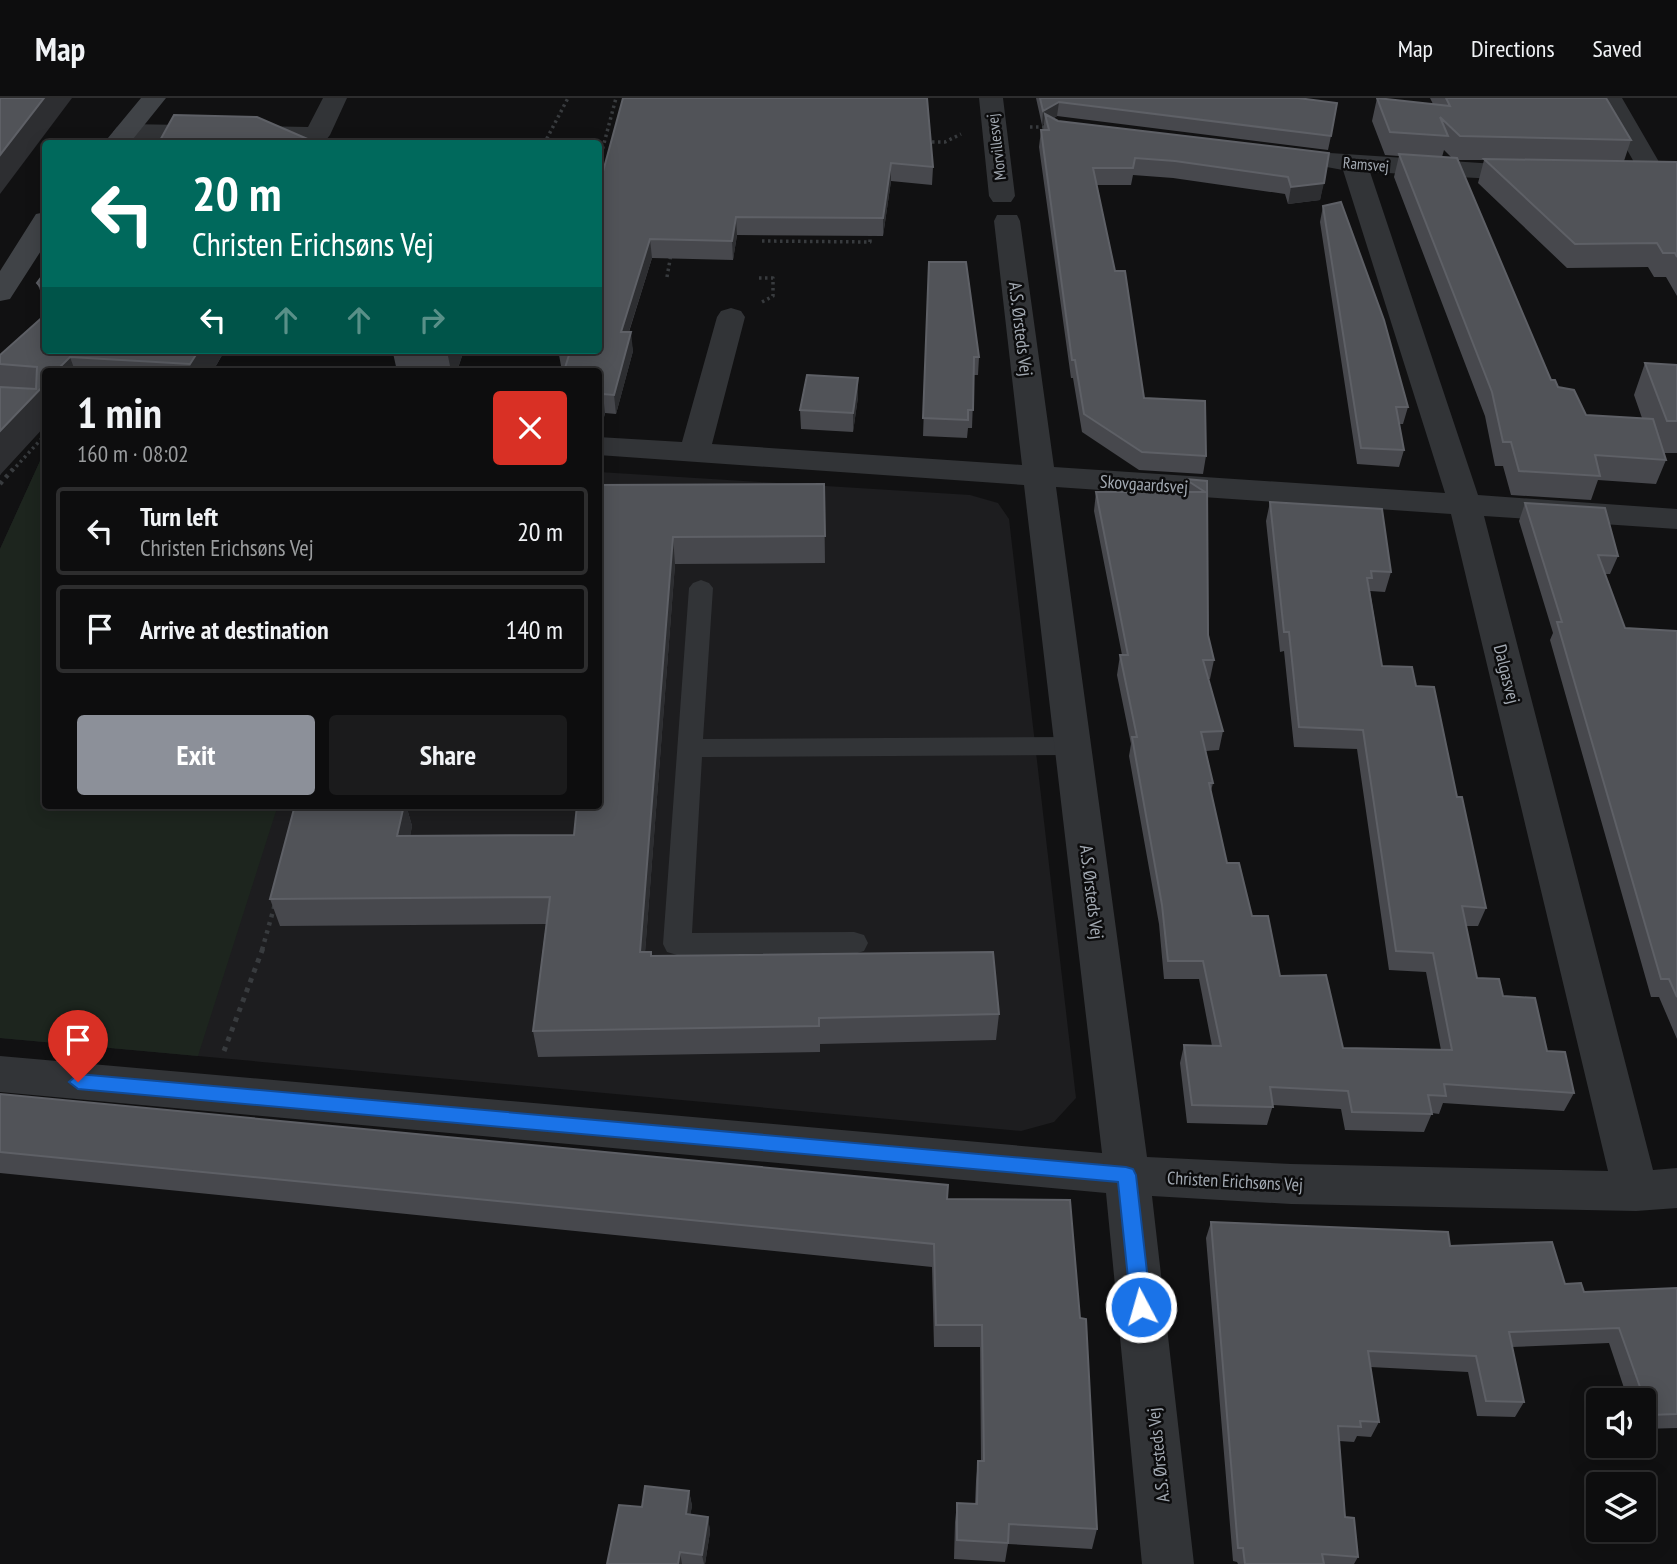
<!DOCTYPE html>
<meta charset="utf-8">
<style>
:root{--surface:#0d0d0e;--page:#1b1b1c;--text:#f1f3f6;--muted:#9a9c9e;--line:#2d2d2e;--accent:#8c9099}
body{margin:0;font-family:"PT Sans Narrow",sans-serif;background:var(--page);color:var(--text);height:100vh;display:flex;flex-direction:column;font-size:26px;white-space:nowrap}
*{box-sizing:border-box;margin:0}
p{font-size:23px;color:var(--muted)}
.icon{flex:none;width:38px;height:38px;fill:none;stroke:currentColor;stroke-width:2;stroke-linecap:round;stroke-linejoin:round}
.map{position:relative;flex:1;overflow:hidden}
.panel{position:absolute;left:42px;top:270px;width:560px;height:441px;display:flex;flex-direction:column;background:var(--surface);border-radius:7px;box-shadow:0 4px 18px #0003,0 0 0 2px var(--line)}
.panel>*{flex:none}
.banner{position:absolute;left:42px;top:42px;width:560px;height:214px;border-radius:7px;box-shadow:0 4px 18px #0003,0 0 0 2px var(--line);background:#00695c;color:#fff;overflow:hidden}
.fabs{position:absolute;left:1586px;top:1290px;display:grid;gap:14px}
.fabs a{display:grid;place-items:center;width:70px;height:70px;border-radius:7px;background:var(--surface);box-shadow:0 4px 18px #0003,0 0 0 2px var(--line);font-size:35px}
.pin{position:absolute;display:grid;place-items:center;width:60px;height:60px;color:#fff;margin:-72px -30px;border-radius:50% 50% 50% 0;rotate:-45deg;box-shadow:0 0 7px #0007}
.pin .icon{rotate:45deg}
.me{position:absolute;width:77px;margin:-38px;rotate:354deg;stroke-linejoin:round;filter:drop-shadow(0 0 5px #0008)}
.turn{display:flex;align-items:center;gap:24px;height:147px;padding:0 35px;font-size:32px}
.turn .icon{width:91px;height:91px;stroke-width:2.5}
.turn b{display:block;font-size:49px;line-height:60px}
.lanes{display:flex;align-items:center;height:66px;padding:0 35px;background:#0003;justify-content:center;gap:35px;direction:ltr}
.lanes .off{opacity:.35}
.round{display:grid;place-items:center;flex:none;width:74px;height:74px;border-radius:7px;background:var(--page)}
.headline{display:flex;align-items:center;justify-content:space-between;height:119px;padding:0 35px}
h1{font-size:42px;font-weight:700;line-height:52px}
.primary-button{display:flex;gap:14px;margin-top:auto;padding:14px 35px}
.primary-button a{flex:1;height:80px;border-radius:7px;background:var(--accent);color:#fff;font-size:28px;font-weight:700;line-height:80px;text-align:center}
.primary-button a+a{background:var(--page);color:var(--text)}
ul{padding:0;list-style:none}
li{display:flex;align-items:center;gap:21px;height:88px;margin:0 14px 10px;padding:0 21px;border:4px solid var(--line);border-radius:7px}
li div{flex:1}
li b{display:block;font-size:26px}
li em{font-style:normal}
header{display:flex;align-items:center;gap:42px;box-sizing:border-box;height:98px;padding:0 35px;background:var(--surface);border-bottom:2px solid var(--line)}
header strong{font-size:33px}
nav{display:flex;gap:38px;margin-inline-start:auto;font-size:24px}
.map>svg:first-child{display:block}
.built{fill:#1d1d1f}
.green{fill:#1d251e}
.lines{fill:none;stroke-linecap:round;stroke-linejoin:round}
.path-far2{stroke:#383b3e;stroke-width:3.5;stroke-dasharray:2.5 3.5;stroke-linecap:butt}
.path-far1{stroke:#383b3e;stroke-width:4.5;stroke-dasharray:3.5 5;stroke-linecap:butt}
.path{stroke:#383b3e;stroke-width:5;stroke-dasharray:4.5 6;stroke-linecap:butt}
.lane{fill:#323437;fill-rule:evenodd}
.street{fill:#323437;fill-rule:evenodd}
.secondary{fill:#404347;fill-rule:evenodd}
.wall{fill:#47484d;fill-rule:evenodd}
.shaded-wall{fill:#2d2e31}
.building{fill:#515358;stroke:#5e6066;stroke-width:2}
.route{fill:#1a73e8;stroke:#114b97;stroke-width:2}
.labels{text-anchor:middle;dominant-baseline:central;stroke-width:5;stroke-linejoin:round;paint-order:stroke}
.far-street-label{font-size:16px;fill:#a3aab3;stroke:#0c0c0d}
.street-label{font-size:18px;fill:#a3aab3;stroke:#0c0c0d}
</style>
<header>
<strong>Map</strong>
<nav><a>Map</a><a>Directions</a><a>Saved</a></nav>
</header>
<div class="map">
<svg width="1677" height="1466" viewBox="0 0 1677 1466">
<rect width="100%" height="100%" fill="#111112"/>
<path class="built" d="M 45,352 L 46,707 L 598,707 L 599,374 L 970,397 L 998,405 L 1009,421 L 1076,1000 L 1054,1024 L 1021,1033 L 0,940 L 0,451 Z"/>
<path class="green" d="M 45,352 L 46,707 L 278,707 L 198,958 L 0,940 L 0,451 Z"/>
<g class="lines">
<path class="path-far2" d="M 1030,29 L 1049,29
M 926,44 L 945,44 L 961,36
M 544,46 L 568,0
M 598,68 L 616,0
M 762,143 L 870,144 L 870,134
M 667,179 L 671,156
M 759,180 L 773,180 L 773,198 L 762,204
M 12,373 L 46,336"/>
<path class="path-far1" d="M 0,386 L 13,371
M 262,852 L 275,806"/>
<path class="path" d="M 224,953 L 263,850"/>
<path class="lane" d="M 701,482 L 709,485 L 713,490 L 703,641 L 1074,639 L 1083,642 L 1087,648 L 1083,654 L 1074,657 L 702,659 L 692,835 L 854,834 L 864,837 L 868,845 L 864,853 L 854,856 L 677,857 L 667,854 L 663,846 L 689,490 L 693,485 Z"/>
<path class="street" d="M 323,0 L 347,0 L 330,37 L 326,42 L 317,45 L 126,42 L 117,39 L 113,34 L 117,29 L 126,26 L 308,29 Z
M 979,0 L 1003,0 L 1015,98 L 1011,104 L 993,104 L 989,98 Z
M 1598,0 L 1622,0 L 1666,76 L 1662,82 L 1644,82 Z
M 1330,55 L 1541,69 L 1545,75 L 1541,81 L 1532,83 L 1370,74 L 1478,397 L 1677,411 L 1677,431 L 1484,418 L 1653,1072 L 1677,1070 L 1677,1110 L 1636,1113 L 1291,1106 L 1152,1098 L 1194,1466 L 1142,1466 L 1106,1095 L 0,994 L 0,958 L 1102,1055 L 1024,387 L 598,357 L 598,339 L 682,344 L 717,219 L 721,213 L 731,210 L 741,213 L 745,219 L 712,346 L 1022,367 L 994,123 L 997,117 L 1017,117 L 1020,123 L 1054,369 L 1445,395 L 1343,72 L 1321,68 L 1317,63 L 1321,58 ZM 1056,389 L 1451,416 L 1608,1073 L 1291,1066 L 1147,1059 Z"/>
<path class="secondary" d="M 141,0 L 166,0 L 129,46 L 103,46 Z
M 46,114 L 46,145 L 10,201 L 0,203 L 0,173 L 36,116 Z"/>
</g>
<path class="wall" d="M 623,0 L 933,69 L 932,87 L 891,83 L 883,138 L 737,137 L 733,162 L 652,160 L 629,234 L 633,253 L 616,316 L 605,315 L 604,319 L 598,319 L 598,273 L 562,273 L 559,257 L 598,252 Z
M 1036,0 L 1298,0 L 1331,38 L 1328,52 L 1057,18 L 1054,20 L 1058,23 L 1329,55 L 1320,102 L 1288,106 L 1285,96 L 1173,80 L 1133,77 L 1131,87 L 1097,87 L 1115,173 L 1144,300 L 1206,358 L 1203,376 L 1139,372 L 1082,334 L 1073,280 L 1071,280 L 1039,49 L 1041,32 L 1043,32 L 1044,26 L 1042,27 Z
M 1377,0 L 1433,6 L 1430,0 L 1606,0 L 1631,42 L 1624,63 L 1677,64 L 1677,198 L 1666,179 L 1654,179 L 1648,169 L 1567,170 L 1478,85 L 1484,62 L 1458,62 L 1551,282 L 1586,317 L 1642,320 L 1634,297 L 1645,265 L 1677,267 L 1677,355 L 1664,355 L 1666,362 L 1656,386 L 1598,382 L 1591,402 L 1511,397 L 1503,368 L 1495,368 L 1485,318 L 1394,79 L 1399,58 L 1385,57 L 1372,23 ZM 1444,52 L 1452,60 L 1442,59 Z
M 1323,108 L 1408,309 L 1403,326 L 1399,326 L 1404,352 L 1399,369 L 1357,366 L 1320,124 Z
M 929,164 L 979,259 L 978,277 L 974,277 L 972,330 L 968,330 L 967,340 L 923,338 Z
M 46,173 L 46,207 L 37,185 Z
M 225,252 L 213,273 L 46,273 L 0,377 L 0,257 Z
M 321,252 L 464,252 L 457,273 L 397,273 L 393,255 L 321,254 Z
M 858,280 L 858,299 L 853,334 L 801,331 L 800,312 Z
M 1185,381 L 1207,383 L 1208,537 L 1214,562 L 1210,581 L 1208,581 L 1223,633 L 1219,652 L 1206,653 L 1213,685 L 1211,693 L 1227,765 L 1280,878 L 1343,950 L 1441,952 L 1426,874 L 1389,872 L 1357,651 L 1294,649 L 1284,553 L 1280,554 L 1266,423 L 1270,404 L 1391,474 L 1385,494 L 1370,493 L 1382,568 L 1416,588 L 1457,699 L 1486,810 L 1478,828 L 1466,828 L 1477,880 L 1503,898 L 1547,953 L 1574,995 L 1564,1013 L 1443,1005 L 1439,1016 L 1432,1015 L 1424,1034 L 1345,1032 L 1341,1011 L 1273,1007 L 1267,1027 L 1187,1025 L 1180,965 L 1184,947 L 1212,948 L 1199,881 L 1164,881 L 1159,826 L 1129,658 L 1131,646 L 1117,577 L 1120,557 L 1122,557 L 1094,413 L 1096,394 L 1183,394 Z
M 824,386 L 825,465 L 675,466 L 645,854 L 651,854 L 652,858 L 999,916 L 996,942 L 820,946 L 820,954 L 538,959 L 533,933 L 546,826 L 280,828 L 270,801 L 295,707 L 406,707 L 412,728 L 410,738 L 574,737 L 598,707 L 598,387 Z
M 1525,405 L 1618,458 L 1610,476 L 1605,476 L 1625,530 L 1677,533 L 1677,941 L 1659,899 L 1651,899 L 1550,542 L 1553,535 L 1519,423 Z
M 0,996 L 947,1101 L 1097,1431 L 1092,1451 L 1008,1446 L 1005,1464 L 954,1461 L 955,1424 L 957,1405 L 975,1406 L 976,1383 L 978,1363 L 981,1363 L 980,1249 L 934,1249 L 932,1169 L 0,1075 Z
M 1211,1124 L 1450,1148 L 1565,1186 L 1584,1194 L 1677,1190 L 1677,1330 L 1643,1331 L 1643,1302 L 1628,1302 L 1609,1245 L 1512,1249 L 1524,1304 L 1515,1319 L 1477,1318 L 1468,1274 L 1370,1269 L 1379,1324 L 1371,1339 L 1357,1338 L 1354,1344 L 1339,1343 L 1345,1419 L 1358,1459 L 1354,1466 L 1238,1466 L 1237,1464 L 1233,1463 L 1206,1140 Z
M 689,1393 L 692,1408 L 690,1417 L 708,1419 L 710,1434 L 705,1466 L 607,1466 L 642,1409 Z"/>
<path class="shaded-wall" d="M 44,0 L 72,0 L 0,96 L 0,57 Z
M 1059,4 L 1057,18 L 1047,24 L 1045,16 L 1044,26 L 1042,27 L 1043,13 Z
M 891,65 L 891,83 L 883,138 L 883,120 Z
M 1324,85 L 1320,102 L 1288,106 L 1291,89 Z
M 736,119 L 737,137 L 733,162 L 732,143 Z
M 650,141 L 652,160 L 623,252 L 621,234 Z
M 631,234 L 633,253 L 616,316 L 614,297 Z
M 199,252 L 225,252 L 213,273 L 192,273 L 190,266 Z
M 449,252 L 464,252 L 457,273 L 451,273 L 447,253 Z
M 70,259 L 75,273 L 56,273 Z
M 858,280 L 858,299 L 853,334 L 853,315 Z
M 46,285 L 46,327 L 0,377 L 0,333 Z
M 603,296 L 605,315 L 604,319 L 602,300 Z
M 673,439 L 675,466 L 643,881 L 640,854 Z
M 404,707 L 406,707 L 412,728 L 405,765 L 397,738 Z
M 689,1393 L 692,1408 L 688,1431 L 686,1416 Z
M 708,1419 L 710,1434 L 705,1466 L 704,1466 L 702,1457 Z
M 680,1454 L 682,1466 L 678,1466 Z"/>
<path class="building" d="M 0,0 L 44,0 L 0,57 Z
M 623,0 L 927,0 L 933,69 L 891,65 L 883,120 L 736,119 L 732,143 L 650,141 L 621,234 L 631,234 L 614,297 L 603,296 L 602,300 L 598,300 L 598,273 L 564,273 L 569,257 L 559,257 L 561,252 L 598,252 L 598,92 Z
M 1040,0 L 1298,0 L 1337,5 L 1331,38 L 1059,4 L 1043,13 Z
M 1377,0 L 1450,8 L 1446,0 L 1606,0 L 1631,42 L 1460,38 L 1440,19 L 1448,38 L 1390,34 Z
M 1045,16 L 1058,23 L 1329,55 L 1324,85 L 1291,89 L 1288,79 L 1175,63 L 1135,60 L 1133,70 L 1093,70 L 1115,173 L 1125,173 L 1144,300 L 1205,303 L 1206,358 L 1142,354 L 1084,316 L 1075,262 L 1072,262 L 1041,32 L 1049,32 Z
M 174,17 L 257,19 L 319,46 L 158,46 Z
M 423,43 L 468,45 L 468,46 L 422,46 Z
M 1399,56 L 1457,60 L 1551,282 L 1555,282 L 1558,289 L 1574,292 L 1586,317 L 1653,321 L 1666,362 L 1595,357 L 1600,378 L 1519,373 L 1511,344 L 1503,344 L 1492,294 Z
M 1484,61 L 1677,64 L 1677,159 L 1675,155 L 1663,155 L 1657,145 L 1575,146 Z
M 1341,104 L 1384,222 L 1408,309 L 1396,309 L 1404,352 L 1361,350 L 1323,108 Z
M 929,164 L 966,164 L 979,259 L 974,259 L 973,312 L 968,312 L 968,322 L 923,320 Z
M 46,173 L 46,195 L 37,185 Z
M 46,216 L 46,252 L 199,252 L 190,266 L 70,259 L 56,273 L 46,273 L 46,285 L 0,333 L 0,289 L 36,291 L 37,269 L 0,266 L 0,257 Z
M 1645,265 L 1677,267 L 1677,323 L 1667,323 Z
M 807,277 L 858,280 L 853,315 L 800,312 Z
M 1185,381 L 1207,383 L 1208,537 L 1214,562 L 1203,562 L 1223,633 L 1201,634 L 1213,685 L 1209,685 L 1227,765 L 1239,765 L 1252,818 L 1268,818 L 1280,878 L 1326,877 L 1343,950 L 1452,952 L 1433,855 L 1396,853 L 1363,632 L 1299,629 L 1289,534 L 1284,534 L 1270,404 L 1382,411 L 1391,474 L 1371,473 L 1372,480 L 1367,480 L 1382,568 L 1412,569 L 1416,588 L 1434,589 L 1457,699 L 1462,699 L 1486,810 L 1462,808 L 1477,880 L 1499,881 L 1503,898 L 1535,900 L 1547,953 L 1565,954 L 1574,995 L 1444,986 L 1446,998 L 1428,997 L 1432,1016 L 1352,1014 L 1348,993 L 1270,989 L 1273,1009 L 1192,1007 L 1184,947 L 1221,948 L 1203,863 L 1168,863 L 1162,807 L 1132,639 L 1137,639 L 1120,557 L 1128,557 L 1096,394 L 1205,394 Z
M 824,386 L 825,438 L 673,439 L 640,854 L 651,854 L 651,858 L 993,854 L 999,916 L 819,920 L 819,928 L 533,933 L 550,799 L 270,801 L 295,707 L 404,707 L 397,738 L 574,737 L 577,707 L 598,707 L 598,387 Z
M 1525,405 L 1605,410 L 1618,458 L 1598,457 L 1625,530 L 1677,533 L 1677,899 L 1669,881 L 1661,881 L 1557,524 L 1562,524 Z
M 0,996 L 948,1087 L 947,1101 L 1070,1102 L 1080,1220 L 1086,1221 L 1097,1431 L 1009,1426 L 1008,1445 L 957,1442 L 957,1405 L 977,1406 L 978,1363 L 984,1363 L 982,1227 L 936,1227 L 934,1146 L 0,1054 Z
M 1211,1124 L 1448,1134 L 1450,1148 L 1552,1144 L 1565,1186 L 1581,1185 L 1584,1194 L 1677,1190 L 1677,1316 L 1650,1317 L 1619,1230 L 1509,1234 L 1524,1304 L 1486,1303 L 1476,1258 L 1368,1253 L 1379,1324 L 1360,1323 L 1361,1329 L 1338,1328 L 1345,1419 L 1354,1420 L 1358,1459 L 1322,1456 L 1324,1466 L 1245,1466 L 1243,1450 L 1238,1450 Z
M 645,1388 L 689,1393 L 686,1416 L 708,1419 L 702,1457 L 680,1454 L 678,1466 L 607,1466 L 619,1407 L 642,1409 Z"/>
<path class="route" d="M 78,976 L 1126,1069 L 1133,1071 L 1136,1077 L 1151,1209 L 1148,1215 L 1141,1218 L 1134,1215 L 1131,1209 L 1118,1084 L 78,991 L 69,984 Z"/>
<g class="labels">
<g class="far-street-label">
<text transform="translate(996 49) rotate(-97)">Morvillesvej</text>
<text transform="translate(1366 66) rotate(5)">Ramsvej</text>
</g>
<g class="street-label">
<text transform="translate(1021 231) rotate(83)">A.S. Ørsteds Vej</text>
<text transform="translate(1144 386) rotate(4)">Skovgaardsvej</text>
<text transform="translate(1507 576) rotate(76)">Dalgasvej</text>
<text transform="translate(1092 794) rotate(83)">A.S. Ørsteds Vej</text>
<text transform="translate(1235 1083) rotate(3)">Christen Erichsøns Vej</text>
<text transform="translate(1158 1357) rotate(-96)">A.S. Ørsteds Vej</text>
</g>
</g>
</svg>
<div class="fabs">
<a><svg class="icon" aria-label="sound" viewBox="0 0 24 24"><path d="M4 9h4l5-4v14l-5-4H4zM17 9q2 3 0 6"/></svg></a>
<a><svg class="icon" aria-label="layers" viewBox="0 0 24 24"><path d="M12 4l9 5-9 5-9-5zM3 14l9 5 9-5"/></svg></a>
</div>
<div class="pin" style="left:78px;top:984px;background:#d93025"><svg class="icon" aria-label="arrive" viewBox="0 0 24 24"><path d="M6 21V4h12l-3 4 3 4H6"/></svg></div>
<svg class="me" style="left:1141px;top:1209px" viewBox="-20 -20 40 40"><circle r="17" fill="#1a73e8" stroke="#fff" stroke-width="3"/><path d="M0-11L8 9 0 5-8 9z" fill="#fff"/></svg>
<div class="banner">
<div class="turn"><svg class="icon" aria-label="left" viewBox="0 0 24 24"><path d="M17 20v-9H6M10 6l-5 5 5 5"/></svg><div><b>20 m</b>Christen Erichsøns Vej</div></div>
<div class="lanes"><svg class="icon" aria-label="left" viewBox="0 0 24 24"><path d="M17 20v-9H6M10 6l-5 5 5 5"/></svg><svg class="icon off" aria-label="ahead" viewBox="0 0 24 24"><path d="M12 20V5M6 11l6-6 6 6"/></svg><svg class="icon off" aria-label="ahead" viewBox="0 0 24 24"><path d="M12 20V5M6 11l6-6 6 6"/></svg><svg class="icon off" aria-label="right" viewBox="0 0 24 24"><path d="M7 20v-9h11M14 6l5 5-5 5"/></svg></div>
</div>
<section class="panel">
<div class="headline"><div><h1>1 min</h1><p>160 m · 08:02</p></div><a class="round" style="background:#d93025;color:#fff"><svg class="icon" aria-label="close" viewBox="0 0 24 24"><path d="M6 6l12 12M18 6L6 18"/></svg></a></div>
<ul>
<li><svg class="icon" aria-label="left" viewBox="0 0 24 24"><path d="M17 20v-9H6M10 6l-5 5 5 5"/></svg><div><b>Turn left</b><p>Christen Erichsøns Vej</p></div><em>20 m</em></li>
<li><svg class="icon" aria-label="arrive" viewBox="0 0 24 24"><path d="M6 21V4h12l-3 4 3 4H6"/></svg><div><b>Arrive at destination</b></div><em>140 m</em></li>
</ul>
<div class="primary-button"><a>Exit</a><a>Share</a></div>
</section>
</div>
